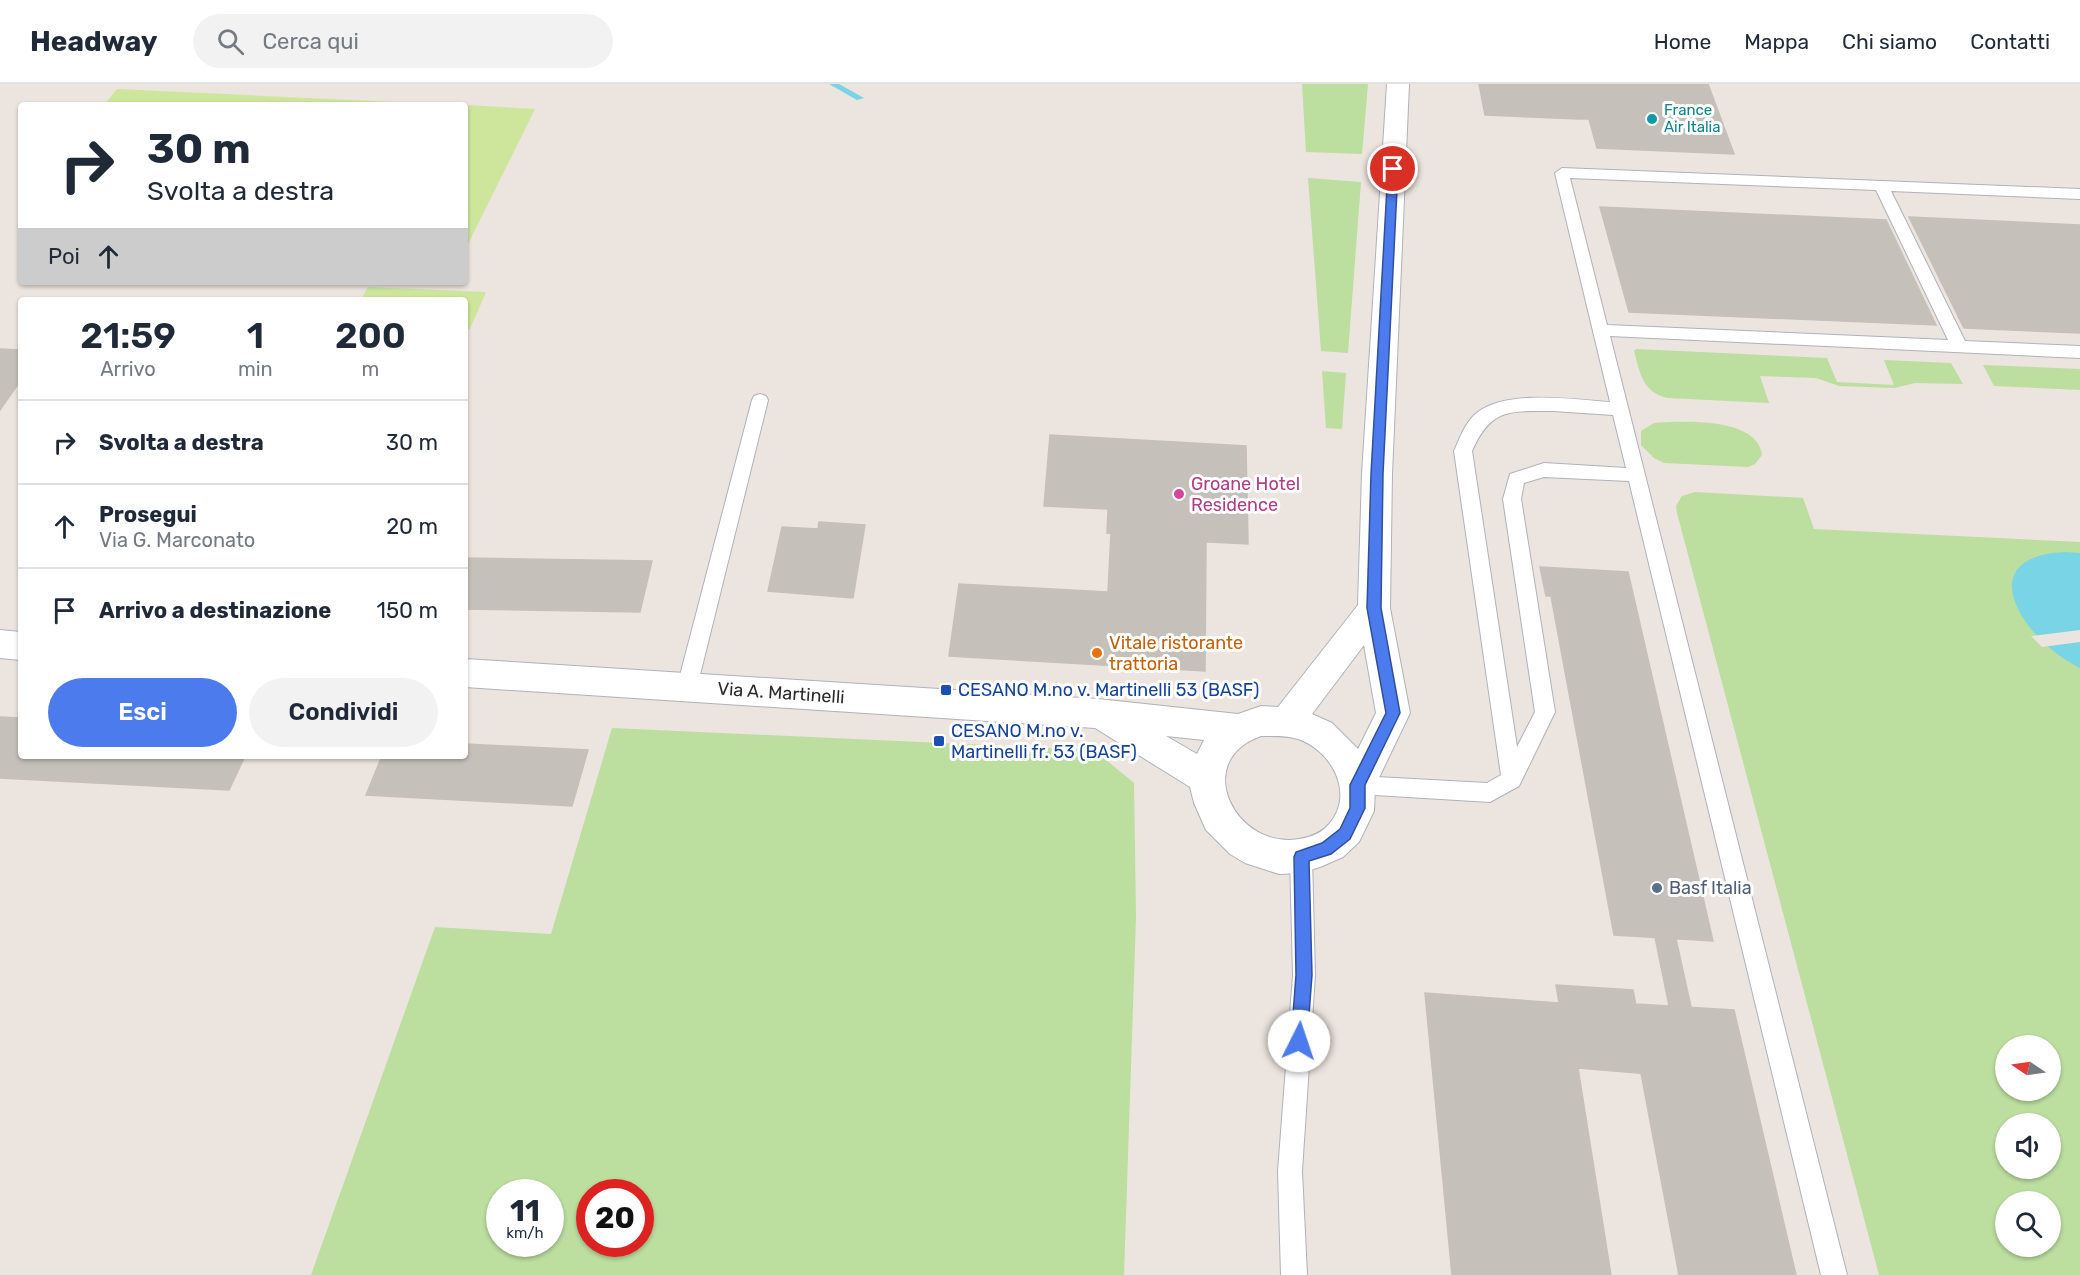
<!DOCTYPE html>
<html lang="it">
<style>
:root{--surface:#fff;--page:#f2f2f3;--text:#1f2937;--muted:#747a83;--line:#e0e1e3;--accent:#4b7bed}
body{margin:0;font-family:Rubik,sans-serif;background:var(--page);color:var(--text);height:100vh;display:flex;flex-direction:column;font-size:22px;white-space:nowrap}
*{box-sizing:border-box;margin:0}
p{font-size:20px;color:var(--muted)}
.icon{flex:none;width:33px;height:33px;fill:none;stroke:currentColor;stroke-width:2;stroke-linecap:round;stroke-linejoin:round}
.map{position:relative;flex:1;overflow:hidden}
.side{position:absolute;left:18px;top:213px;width:450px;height:462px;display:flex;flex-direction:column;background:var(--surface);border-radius:6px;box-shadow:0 2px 4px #0004}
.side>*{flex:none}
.banner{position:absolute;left:18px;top:18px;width:450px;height:183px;border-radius:6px;box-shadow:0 2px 4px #0004;background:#fff;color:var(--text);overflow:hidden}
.needle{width:39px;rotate:283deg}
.tools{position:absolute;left:1995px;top:951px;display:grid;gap:12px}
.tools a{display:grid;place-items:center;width:66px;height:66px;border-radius:50%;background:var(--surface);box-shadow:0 2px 4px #0004;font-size:30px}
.speed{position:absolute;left:486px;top:1095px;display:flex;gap:12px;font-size:30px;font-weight:700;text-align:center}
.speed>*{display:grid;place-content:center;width:78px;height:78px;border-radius:50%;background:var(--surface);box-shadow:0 2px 4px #0004;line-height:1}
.speed small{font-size:15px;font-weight:400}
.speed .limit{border:9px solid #d22;background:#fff;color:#111}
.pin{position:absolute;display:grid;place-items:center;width:51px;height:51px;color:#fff;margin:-26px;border:3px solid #fff;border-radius:50%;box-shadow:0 2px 6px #0007}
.me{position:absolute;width:66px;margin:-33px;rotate:4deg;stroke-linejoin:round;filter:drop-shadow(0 0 4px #0008)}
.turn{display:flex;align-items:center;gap:21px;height:126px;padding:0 30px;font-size:27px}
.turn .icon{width:78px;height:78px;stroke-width:2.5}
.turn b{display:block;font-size:42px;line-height:51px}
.then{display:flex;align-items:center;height:57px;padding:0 30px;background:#0003;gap:12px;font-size:22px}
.eta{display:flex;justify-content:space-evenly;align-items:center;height:102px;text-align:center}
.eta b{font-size:36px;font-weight:600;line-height:42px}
.cta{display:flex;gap:12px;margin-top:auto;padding:12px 30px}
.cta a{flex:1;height:69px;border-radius:36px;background:var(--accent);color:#fff;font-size:24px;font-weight:600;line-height:69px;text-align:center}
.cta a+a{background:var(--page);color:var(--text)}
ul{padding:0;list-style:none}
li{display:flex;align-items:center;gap:18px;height:84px;padding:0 30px;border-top:2px solid var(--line)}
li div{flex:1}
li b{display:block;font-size:22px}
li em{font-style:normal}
header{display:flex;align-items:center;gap:36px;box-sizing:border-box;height:84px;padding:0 30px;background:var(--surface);border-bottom:2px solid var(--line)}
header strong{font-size:28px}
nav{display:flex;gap:33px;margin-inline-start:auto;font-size:21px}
.search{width:420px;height:54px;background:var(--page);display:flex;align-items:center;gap:15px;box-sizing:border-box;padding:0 21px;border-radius:33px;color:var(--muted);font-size:22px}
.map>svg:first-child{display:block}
.green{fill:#bcde9f;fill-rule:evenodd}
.pitch{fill:#cee59c}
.water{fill:#79d5e6}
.pier{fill:#ece4de}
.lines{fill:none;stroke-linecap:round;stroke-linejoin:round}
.stream{fill:#79d5e6;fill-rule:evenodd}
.building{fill:#c5c0ba;stroke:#c7c0b8;stroke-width:1.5}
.lane-casing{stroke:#afb2bb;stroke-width:2}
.street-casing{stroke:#afb2bb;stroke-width:2}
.lane{fill:#fff;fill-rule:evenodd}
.street{fill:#fff;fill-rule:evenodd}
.route{fill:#4b7bed;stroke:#31509a;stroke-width:1.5}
.culture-dot{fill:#0f9aa8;stroke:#fff;stroke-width:2}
.hotel-dot{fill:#d1479c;stroke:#fff;stroke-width:2}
.food-dot{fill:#e8710a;stroke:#fff;stroke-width:2}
.transit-dot{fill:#1a4fb4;stroke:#fff;stroke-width:2}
.service-dot{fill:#5c6f8a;stroke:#fff;stroke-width:2}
.labels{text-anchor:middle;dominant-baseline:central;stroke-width:6;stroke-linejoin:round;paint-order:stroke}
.far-culture-label{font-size:15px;fill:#0d838f;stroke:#fff;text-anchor:start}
.hotel-label{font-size:18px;fill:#b23c85;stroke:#fff;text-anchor:start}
.food-label{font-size:18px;fill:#c56008;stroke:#fff;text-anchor:start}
.transit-label{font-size:18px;fill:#164399;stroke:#fff;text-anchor:start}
.street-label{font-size:18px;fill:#2b2b2b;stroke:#fff}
.service-label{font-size:18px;fill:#4e5e75;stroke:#fff;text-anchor:start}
</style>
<header>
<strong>Headway</strong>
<div class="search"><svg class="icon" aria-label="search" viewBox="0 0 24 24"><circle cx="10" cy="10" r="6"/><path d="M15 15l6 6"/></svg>Cerca qui</div>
<nav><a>Home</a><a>Mappa</a><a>Chi siamo</a><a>Contatti</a></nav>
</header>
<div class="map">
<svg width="2080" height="1191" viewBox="0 0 2080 1191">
<rect width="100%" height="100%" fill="#ece4de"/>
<path class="green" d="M 1302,0 L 1368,0 L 1362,70 L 1306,68 Z
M 1308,94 L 1361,98 L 1348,269 L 1321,267 Z
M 1636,265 L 1827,274 L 1837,298 L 1894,301 L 1884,276 L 1951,279 L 1963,300 L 1915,299 L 1895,304 L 1839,302 L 1816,294 L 1760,292 L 1769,319 L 1668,314 C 1643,309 1640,289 1634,267 Z
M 1983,281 L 2080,285 L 2080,306 L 1994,302 Z
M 1322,287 L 1346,289 L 1342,345 L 1326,344 Z
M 1654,339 C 1682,337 1758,333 1762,371 L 1755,380 L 1748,383 L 1664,379 L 1654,374 L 1641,361 L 1641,347 Z
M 1695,408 L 1803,414 L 1814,445 L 2080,458 L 2080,1191 L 1879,1191 L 1677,429 L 1676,422 L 1682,412 ZM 2006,962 L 2050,962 L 2050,1006 L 2006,1006 ZM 2006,1040 L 2050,1040 L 2050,1084 L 2006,1084 ZM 2006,1118 L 2050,1118 L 2050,1162 L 2006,1162 Z
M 612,644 L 1094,666 L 1134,699 L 1136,833 L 1124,1191 L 311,1191 L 435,843 L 551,850 ZM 550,1108 L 550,1160 L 500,1160 L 500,1108 ZM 640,1108 L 640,1160 L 590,1160 L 590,1108 Z"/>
<path class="pitch" d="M 117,5 L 460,21 L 104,21 Z
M 465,21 L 535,25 L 465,166 Z
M 368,203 L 486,208 L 470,245 L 465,244 L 465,216 L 361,216 Z"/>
<path class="water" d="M 2066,468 L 2080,469 L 2080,584 C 2025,558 1966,472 2066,468 Z"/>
<path class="pier" d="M 2080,546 L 2080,558 L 2042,563 L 2031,552 Z"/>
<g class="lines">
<path class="stream" d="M 829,0 L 839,0 L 864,14 L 857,16 Z"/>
</g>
<path class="building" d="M 1479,0 L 1568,0 L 1578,35 L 1485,31 Z
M 1568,0 L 1708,0 L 1734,70 L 1597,64 L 1589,35 L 1578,35 Z
M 1600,123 L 1886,136 L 1936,241 L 1629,228 Z
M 1909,133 L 2080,141 L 2080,249 L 1964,244 Z
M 0,265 L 21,266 L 21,296 L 0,326 Z
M 1050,351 L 1246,362 L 1248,460 L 1191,457 L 1191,454 L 1107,449 L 1108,425 L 1044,422 Z
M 819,438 L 865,441 L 853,514 L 768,507 L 782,443 L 818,445 Z
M 1111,449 L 1191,454 L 1191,457 L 1206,458 L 1205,587 L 949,572 L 959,500 L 1108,508 Z
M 465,474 L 652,477 L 640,528 L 465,525 Z
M 1540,483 L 1628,488 L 1713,857 L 1614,851 L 1551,512 L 1546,512 Z
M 0,633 L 21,634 L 21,672 L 245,672 L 229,706 L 0,694 Z
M 465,660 L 588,666 L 572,722 L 366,711 L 382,672 L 465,672 Z
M 1655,853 L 1676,855 L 1691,923 L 1669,922 Z
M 1556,901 L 1633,906 L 1649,990 L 1578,984 L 1611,1191 L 1452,1191 L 1425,909 L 1559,919 Z
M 1636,920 L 1734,926 L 1796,1191 L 1679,1191 L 1641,989 L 1649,990 Z"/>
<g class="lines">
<defs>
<path id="lane" d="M 1562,84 L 2080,105 L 2080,115 L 1891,107 L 1965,257 L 2080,262 L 2080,274 L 1610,252 L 1847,1191 L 1821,1191 L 1629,397 L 1544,393 L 1524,399 L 1521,415 L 1555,628 L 1519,702 L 1490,718 L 1358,710 L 1351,708 L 1348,701 L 1351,694 L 1358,692 L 1487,699 L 1501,691 L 1454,367 C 1460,354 1466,336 1478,328 C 1509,305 1574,316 1610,318 L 1555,89 ZM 1570,94 L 1876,106 L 1948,256 L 1607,241 ZM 1553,327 L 1613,331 L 1626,384 L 1544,379 L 1510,390 L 1503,415 L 1535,628 L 1517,663 L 1472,367 C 1491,324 1509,327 1553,327 Z
M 760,310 L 766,312 L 768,316 L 697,603 L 694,609 L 687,611 L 680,609 L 677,603 L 752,316 L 754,312 Z
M 1301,763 L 1309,766 L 1312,773 L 1315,891 L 1302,1087 L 1307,1191 L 1281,1191 L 1278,1087 L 1293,891 L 1290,773 L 1293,766 Z"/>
<path id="street" d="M 1387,0 L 1409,0 L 1392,390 L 1390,524 L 1410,629 L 1375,702 L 1374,727 L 1359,758 L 1343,773 L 1320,783 L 1300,789 L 1279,790 L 1245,779 L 1230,770 L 1206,746 L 1194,719 L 1190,703 L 1095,644 L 465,603 L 465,575 L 1098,615 L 1238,630 L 1261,622 L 1278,623 L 1358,521 L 1362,390 ZM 1364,561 L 1376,629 L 1358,665 L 1332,639 L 1312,630 ZM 1166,652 L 1204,656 L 1197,670 ZM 1261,652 C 1273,652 1286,651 1298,655 C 1331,666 1355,709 1330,739 C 1322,749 1312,753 1299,755 C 1236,766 1190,677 1261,652 Z
M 0,546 L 21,548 L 21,576 L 0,574 Z"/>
</defs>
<use href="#lane" class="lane-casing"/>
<use href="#street" class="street-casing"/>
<use href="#lane" class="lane"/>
<use href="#street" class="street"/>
</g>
<path class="route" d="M 1393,82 L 1398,85 L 1383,390 L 1381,524 L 1400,629 L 1365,701 L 1365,724 L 1350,755 L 1331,770 L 1309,777 L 1312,891 L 1307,957 L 1305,962 L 1299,965 L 1293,962 L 1291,957 L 1296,891 L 1294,773 L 1296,768 L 1322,759 L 1340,745 L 1350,724 L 1350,701 L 1386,629 L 1367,524 L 1371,390 L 1388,85 Z"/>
<circle class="culture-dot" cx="1652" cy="35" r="6"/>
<circle class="hotel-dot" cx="1179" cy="410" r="6"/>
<circle class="food-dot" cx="1097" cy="569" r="6"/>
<g class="transit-dot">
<rect x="940" y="600" width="12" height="12" rx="3"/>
<rect x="933" y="651" width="12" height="12" rx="3"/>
</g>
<circle class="service-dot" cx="1657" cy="804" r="6"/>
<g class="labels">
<g class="far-culture-label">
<text x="1664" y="26">France<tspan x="1664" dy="17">Air Italia</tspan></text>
</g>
<g class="hotel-label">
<text x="1191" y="400">Groane Hotel<tspan x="1191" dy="21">Residence</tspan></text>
</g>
<g class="food-label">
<text x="1109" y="559">Vitale ristorante<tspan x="1109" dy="21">trattoria</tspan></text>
</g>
<g class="transit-label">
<text x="958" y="606">CESANO M.no v. Martinelli 53 (BASF)</text>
<text x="951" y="647">CESANO M.no v.<tspan x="951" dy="21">Martinelli fr. 53 (BASF)</tspan></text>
</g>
<g class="street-label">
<text transform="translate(781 609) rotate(4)">Via A. Martinelli</text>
</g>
<g class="service-label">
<text x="1669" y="804">Basf Italia</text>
</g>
</g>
</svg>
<div class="tools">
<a><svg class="needle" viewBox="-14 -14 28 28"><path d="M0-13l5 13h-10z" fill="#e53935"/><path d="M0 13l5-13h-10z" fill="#747a83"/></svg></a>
<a><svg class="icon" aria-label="sound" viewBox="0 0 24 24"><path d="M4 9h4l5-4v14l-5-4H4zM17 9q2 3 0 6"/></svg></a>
<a><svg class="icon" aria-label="search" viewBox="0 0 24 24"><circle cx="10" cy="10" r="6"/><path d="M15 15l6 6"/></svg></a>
</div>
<div class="speed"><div>11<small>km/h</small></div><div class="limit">20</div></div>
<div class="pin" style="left:1393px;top:85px;background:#d93025"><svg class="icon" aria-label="arrive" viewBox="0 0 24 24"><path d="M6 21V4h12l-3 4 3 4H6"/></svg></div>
<svg class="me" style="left:1299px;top:957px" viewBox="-20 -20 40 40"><circle r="19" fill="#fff"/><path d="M0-13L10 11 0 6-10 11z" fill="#4b7bed"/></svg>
<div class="banner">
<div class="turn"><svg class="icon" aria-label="right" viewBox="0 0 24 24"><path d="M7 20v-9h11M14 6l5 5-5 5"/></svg><div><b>30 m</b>Svolta a destra</div></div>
<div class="then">Poi<svg class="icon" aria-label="ahead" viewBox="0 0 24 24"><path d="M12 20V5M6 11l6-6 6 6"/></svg></div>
</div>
<section class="side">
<div class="eta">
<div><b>21:59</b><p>Arrivo</p></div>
<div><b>1</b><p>min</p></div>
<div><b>200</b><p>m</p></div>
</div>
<ul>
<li><svg class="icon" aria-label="right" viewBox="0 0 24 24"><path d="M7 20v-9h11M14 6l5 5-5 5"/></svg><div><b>Svolta a destra</b></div><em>30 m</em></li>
<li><svg class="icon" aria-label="ahead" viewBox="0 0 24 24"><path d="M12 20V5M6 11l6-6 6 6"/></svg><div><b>Prosegui</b><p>Via G. Marconato</p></div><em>20 m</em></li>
<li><svg class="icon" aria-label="arrive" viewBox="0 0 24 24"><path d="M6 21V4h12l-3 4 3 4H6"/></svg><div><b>Arrivo a destinazione</b></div><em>150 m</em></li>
</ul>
<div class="cta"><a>Esci</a><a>Condividi</a></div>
</section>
</div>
